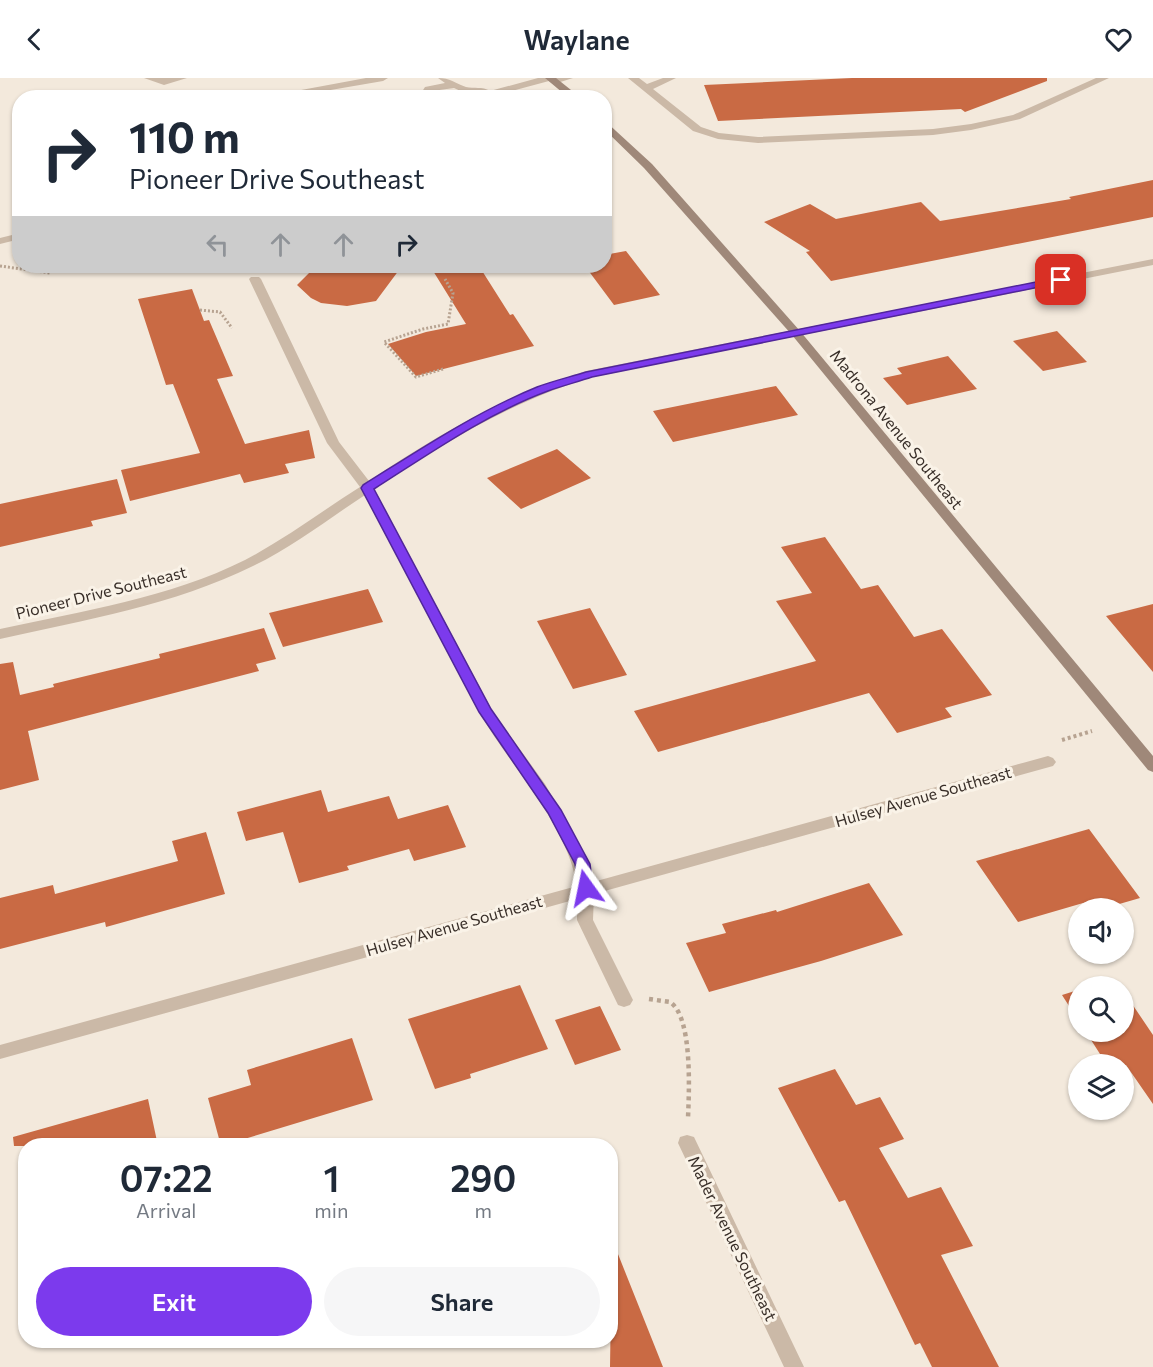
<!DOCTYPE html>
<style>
:root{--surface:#fff;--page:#f6f6f7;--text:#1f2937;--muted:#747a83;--accent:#7c3aed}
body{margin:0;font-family:Commissioner,sans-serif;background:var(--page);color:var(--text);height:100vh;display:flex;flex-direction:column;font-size:22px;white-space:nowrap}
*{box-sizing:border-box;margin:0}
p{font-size:20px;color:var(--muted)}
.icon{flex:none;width:33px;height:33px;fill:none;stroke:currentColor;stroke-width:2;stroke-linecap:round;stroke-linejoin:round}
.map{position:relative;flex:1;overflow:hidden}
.drawer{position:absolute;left:18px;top:1060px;width:600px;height:210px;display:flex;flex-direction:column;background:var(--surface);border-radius:24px;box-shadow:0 2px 4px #0004}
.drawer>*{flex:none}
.hud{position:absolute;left:12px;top:12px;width:600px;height:183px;border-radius:24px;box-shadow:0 2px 4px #0004;background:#fff;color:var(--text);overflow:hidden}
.controls{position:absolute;left:1068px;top:820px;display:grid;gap:12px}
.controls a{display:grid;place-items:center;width:66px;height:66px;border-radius:50%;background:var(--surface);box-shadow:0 2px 4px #0004;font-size:30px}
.pin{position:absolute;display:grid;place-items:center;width:51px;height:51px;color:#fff;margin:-26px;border-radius:12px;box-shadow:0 3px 9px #0006}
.me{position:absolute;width:66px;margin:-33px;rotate:348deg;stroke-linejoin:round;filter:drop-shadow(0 0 4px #0008)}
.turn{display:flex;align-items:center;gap:21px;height:126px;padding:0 18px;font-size:27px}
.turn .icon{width:78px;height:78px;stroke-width:2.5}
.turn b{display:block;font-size:42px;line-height:51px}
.lanes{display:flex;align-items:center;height:57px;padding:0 18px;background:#0003;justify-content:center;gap:30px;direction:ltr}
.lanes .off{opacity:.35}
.eta{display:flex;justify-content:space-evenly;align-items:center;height:102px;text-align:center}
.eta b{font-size:36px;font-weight:600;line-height:42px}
.cta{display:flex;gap:12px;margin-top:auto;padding:12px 18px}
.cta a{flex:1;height:69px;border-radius:36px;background:var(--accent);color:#fff;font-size:24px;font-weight:600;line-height:69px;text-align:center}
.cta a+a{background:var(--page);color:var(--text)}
header{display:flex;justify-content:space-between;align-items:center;height:78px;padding:0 18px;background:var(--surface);font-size:27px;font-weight:600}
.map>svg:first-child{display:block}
.building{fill:#c96a44}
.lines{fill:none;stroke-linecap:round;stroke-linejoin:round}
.path-far2{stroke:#b7a391;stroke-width:3;stroke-dasharray:2 2;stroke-linecap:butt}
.path-far1{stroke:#b7a391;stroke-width:4;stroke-dasharray:3 3;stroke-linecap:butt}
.path{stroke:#b7a391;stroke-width:4.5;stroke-dasharray:4 4;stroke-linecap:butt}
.lane{fill:#cbb9a7;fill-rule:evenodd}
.street{fill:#cbb9a7;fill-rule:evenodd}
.secondary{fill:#9f8879;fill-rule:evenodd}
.route{fill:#7c3aed;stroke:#51269a;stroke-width:1.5}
.labels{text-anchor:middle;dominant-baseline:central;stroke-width:6;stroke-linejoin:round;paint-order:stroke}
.street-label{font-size:16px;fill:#382e28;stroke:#faf3e8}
</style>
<header><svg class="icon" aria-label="back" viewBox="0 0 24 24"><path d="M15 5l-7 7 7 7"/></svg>Waylane<svg class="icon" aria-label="heart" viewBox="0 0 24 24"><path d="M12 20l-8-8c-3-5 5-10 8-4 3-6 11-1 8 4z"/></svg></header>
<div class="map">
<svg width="1153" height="1289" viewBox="0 0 1153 1289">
<rect width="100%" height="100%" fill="#f3e9dc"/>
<path class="building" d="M 852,0 L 1047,0 L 1047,3 L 965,34 L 961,31 L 718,43 L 704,7 Z
M 1153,102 L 1153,139 L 831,203 L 806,174 L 810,173 L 764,144 L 810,126 L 836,141 L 921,124 L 940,143 L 1071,121 L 1069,119 Z
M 626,173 L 660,217 L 614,227 L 585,188 L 604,188 L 604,177 Z
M 321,188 L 402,188 L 376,223 L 347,228 L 321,225 L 311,220 L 297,207 L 312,192 Z
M 430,188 L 479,188 L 510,237 L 513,236 L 534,268 L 416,298 L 388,266 L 426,254 L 466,246 Z
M 192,211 L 204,243 L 209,242 L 233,298 L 217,301 L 245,366 L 309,352 L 315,380 L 285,386 L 289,395 L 244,405 L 240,396 L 130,423 L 121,392 L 200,375 L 173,306 L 166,307 L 138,221 Z
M 1057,253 L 1087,284 L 1043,293 L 1013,263 Z
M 948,278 L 977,311 L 907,327 L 883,300 L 902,296 L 897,290 Z
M 776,308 L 798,337 L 673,364 L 653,333 Z
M 557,371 L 591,400 L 521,431 L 487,400 Z
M 117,401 L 127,435 L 91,443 L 93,448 L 0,469 L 0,426 Z
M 825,459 L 861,511 L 878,507 L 914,559 L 942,551 L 992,617 L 945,630 L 952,639 L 897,655 L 869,615 L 658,674 L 634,633 L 816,583 L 776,523 L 812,515 L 781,469 Z
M 368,511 L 383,544 L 283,569 L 269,535 Z
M 1153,526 L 1153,594 L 1106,538 Z
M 590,530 L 627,597 L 573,611 L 537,543 Z
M 264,550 L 276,581 L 256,586 L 259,593 L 28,653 L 39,702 L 0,712 L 0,586 L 13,584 L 20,617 L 54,609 L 53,606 L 160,580 L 159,576 Z
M 321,712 L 328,734 L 389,718 L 398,741 L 448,727 L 466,769 L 414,783 L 409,771 L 347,788 L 349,792 L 299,805 L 283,754 L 246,763 L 237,734 Z
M 1089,751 L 1140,820 L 1102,831 L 1096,831 L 1090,823 L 1018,844 L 976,783 Z
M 206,754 L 225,816 L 106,849 L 105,844 L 0,871 L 0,820 L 53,807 L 55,816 L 178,783 L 172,763 Z
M 869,805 L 903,857 L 821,883 L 709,914 L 686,865 L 726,855 L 722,846 L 776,832 L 777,834 Z
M 520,907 L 548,971 L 470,996 L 471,1000 L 435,1011 L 408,941 Z
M 1078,912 L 1078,942 L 1062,917 Z
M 1124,914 L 1153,957 L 1153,1026 L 1126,987 L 1107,987 L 1086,954 L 1124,954 Z
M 600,928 L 621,972 L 575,987 L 555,942 Z
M 352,960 L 373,1022 L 221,1068 L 208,1020 L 251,1007 L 247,992 Z
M 835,991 L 856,1027 L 880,1019 L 904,1061 L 879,1070 L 908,1120 L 941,1109 L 973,1168 L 941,1177 L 999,1289 L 932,1289 L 920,1265 L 915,1267 L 845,1122 L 839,1124 L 778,1010 Z
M 148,1021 L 158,1068 L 14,1068 L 13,1059 Z
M 612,1161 L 663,1289 L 610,1289 Z"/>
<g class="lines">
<path class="path-far2" d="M 0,188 L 50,195
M 200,232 L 220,234 L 232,250
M 443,291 L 416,299 L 384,264 L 423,251 L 448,246 L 453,215 L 445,201"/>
<path class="path-far1" d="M 1062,662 L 1092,653"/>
<path class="path" d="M 649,921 L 670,924 C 693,939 689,1015 688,1040"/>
<path class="lane" d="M 144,0 L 187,0 L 164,7 Z
M 366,0 L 388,0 L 383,3 L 284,20 L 258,20 Z
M 438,0 C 450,0 455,5 466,9 C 474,11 482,8 490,13 L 538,0 L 573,0 L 554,6 L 549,3 L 486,20 L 468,20 L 478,16 L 465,15 L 454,10 L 432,13 L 428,20 L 418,20 L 425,9 L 445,5 Z
M 628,0 L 639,0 L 647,6 L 663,0 L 676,0 L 653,11 L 701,49 L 719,55 L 758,59 L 933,51 L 971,46 L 1013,37 L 1096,0 L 1109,0 L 1020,41 L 971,52 L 933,57 L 758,65 L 718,61 L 693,53 Z
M 20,155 L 20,161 L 0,166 L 0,160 Z"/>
<path class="street" d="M 1153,181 L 1153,187 L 592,299 C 512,323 444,365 374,411 L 493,634 L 545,706 L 588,782 L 593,804 L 1048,678 L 1053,680 L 1056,684 L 1053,688 L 594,816 L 593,842 L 633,922 L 630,927 L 624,929 L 618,927 L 577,842 L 577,821 L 0,981 L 0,967 L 577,808 C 567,745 510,688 479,634 L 365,417 C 328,441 293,469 253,488 C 174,527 85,542 0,561 L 0,551 C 82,533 169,520 245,482 C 285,461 322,433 360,409 L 327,365 L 249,201 L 251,199 L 259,199 L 261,201 L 339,364 L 369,403 C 439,356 505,318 586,293 Z
M 687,1057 L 694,1059 L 804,1289 L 784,1289 L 678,1065 L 680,1059 Z"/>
<path class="secondary" d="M 545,0 L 556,0 L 581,20 L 569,20 Z
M 604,42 L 652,86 L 800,253 L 1153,678 L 1153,694 L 1148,692 L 792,257 L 644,90 L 604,51 Z"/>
</g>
<path class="route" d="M 1061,199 L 1064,200 L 1064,204 L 592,299 C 577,304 562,308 548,313 C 486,336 429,376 374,411 L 491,631 L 561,732 L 590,786 L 593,810 L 591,814 L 581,814 L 575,786 L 548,735 L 479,634 L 361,410 L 363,407 C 419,372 476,334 537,309 C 553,303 570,299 586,294 Z"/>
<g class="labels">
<g class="street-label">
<text transform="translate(897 351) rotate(51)">Madrona Avenue Southeast</text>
<text transform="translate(101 514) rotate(-14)">Pioneer Drive Southeast</text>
<text transform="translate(923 718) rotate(-16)">Hulsey Avenue Southeast</text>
<text transform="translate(454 847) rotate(-16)">Hulsey Avenue Southeast</text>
<text transform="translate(733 1160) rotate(64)">Mader Avenue Southeast</text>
</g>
</g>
</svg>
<div class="controls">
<a><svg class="icon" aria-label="sound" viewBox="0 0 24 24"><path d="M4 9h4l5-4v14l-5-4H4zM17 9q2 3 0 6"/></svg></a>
<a><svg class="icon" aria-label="search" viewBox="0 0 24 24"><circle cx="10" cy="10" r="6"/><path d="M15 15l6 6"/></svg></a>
<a><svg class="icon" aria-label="layers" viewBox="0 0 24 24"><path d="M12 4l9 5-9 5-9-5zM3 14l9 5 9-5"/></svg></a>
</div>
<div class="pin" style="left:1061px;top:202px;background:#d93025"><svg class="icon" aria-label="arrive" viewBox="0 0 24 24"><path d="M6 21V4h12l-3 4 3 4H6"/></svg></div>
<svg class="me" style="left:586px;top:810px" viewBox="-20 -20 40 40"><path d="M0-17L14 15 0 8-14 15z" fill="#7c3aed" stroke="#fff" stroke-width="4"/></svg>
<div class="hud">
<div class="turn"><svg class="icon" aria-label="right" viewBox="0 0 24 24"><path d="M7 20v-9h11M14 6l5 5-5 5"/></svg><div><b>110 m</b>Pioneer Drive Southeast</div></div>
<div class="lanes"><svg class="icon off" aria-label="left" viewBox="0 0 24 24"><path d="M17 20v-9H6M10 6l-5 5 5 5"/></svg><svg class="icon off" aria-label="ahead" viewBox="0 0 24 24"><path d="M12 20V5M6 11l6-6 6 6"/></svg><svg class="icon off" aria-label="ahead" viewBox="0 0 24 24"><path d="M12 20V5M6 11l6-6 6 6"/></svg><svg class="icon" aria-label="right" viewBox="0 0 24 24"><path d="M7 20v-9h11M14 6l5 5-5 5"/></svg></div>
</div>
<section class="drawer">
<div class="eta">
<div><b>07:22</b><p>Arrival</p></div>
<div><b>1</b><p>min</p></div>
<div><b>290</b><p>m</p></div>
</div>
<div class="cta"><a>Exit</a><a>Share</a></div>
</section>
</div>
